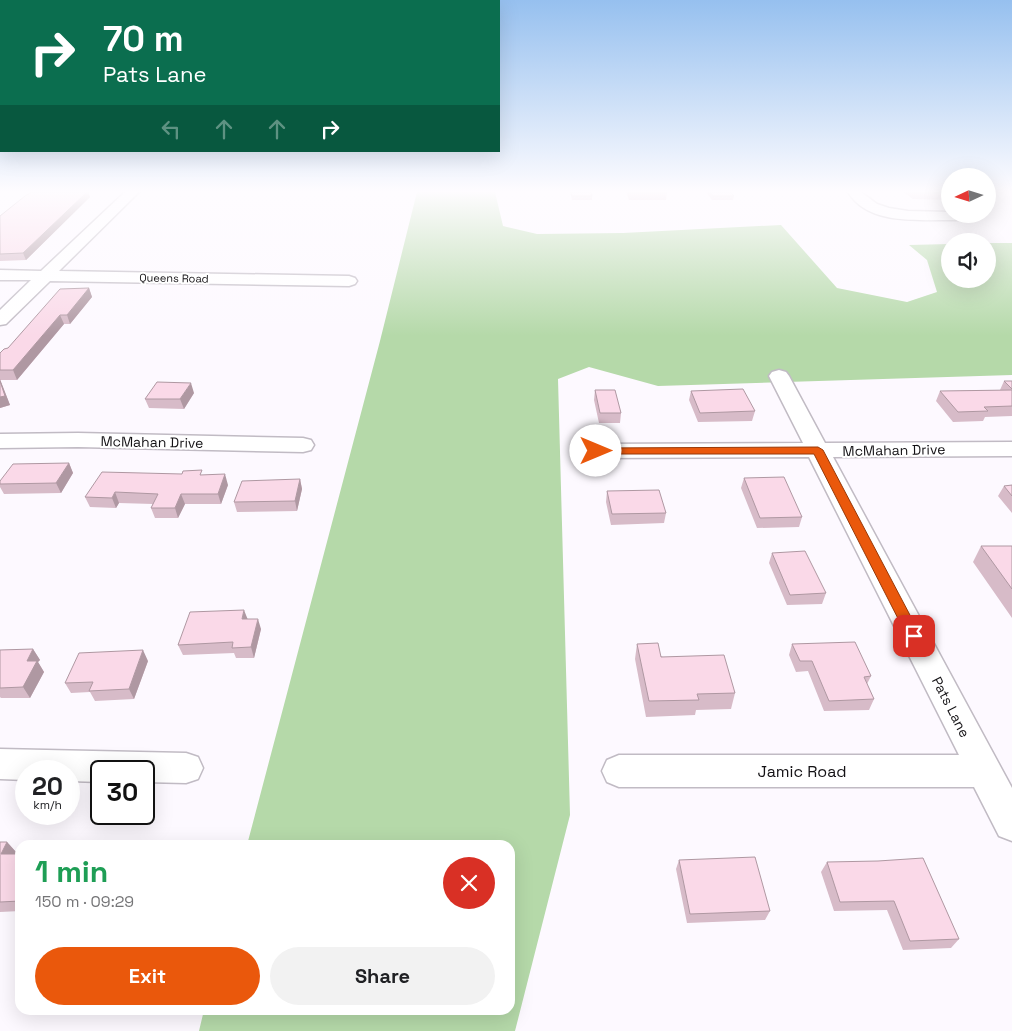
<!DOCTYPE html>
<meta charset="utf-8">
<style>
:root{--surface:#fff;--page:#f2f2f2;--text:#202124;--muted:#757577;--accent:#ea580c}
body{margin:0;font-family:"Space Grotesk",sans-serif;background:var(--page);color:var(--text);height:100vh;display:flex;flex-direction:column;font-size:19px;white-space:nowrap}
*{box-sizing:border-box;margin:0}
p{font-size:16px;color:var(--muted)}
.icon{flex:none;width:28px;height:28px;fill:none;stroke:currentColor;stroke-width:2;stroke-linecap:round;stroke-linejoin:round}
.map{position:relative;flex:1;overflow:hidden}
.details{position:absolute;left:15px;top:840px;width:500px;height:175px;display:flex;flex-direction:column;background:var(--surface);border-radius:15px;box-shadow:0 5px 20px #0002}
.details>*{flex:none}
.hud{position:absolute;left:0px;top:0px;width:500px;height:152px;box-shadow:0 5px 20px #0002;background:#0b6e4f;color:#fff;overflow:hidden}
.needle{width:32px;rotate:266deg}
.buttons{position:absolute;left:941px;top:168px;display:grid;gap:10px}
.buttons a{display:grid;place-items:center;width:55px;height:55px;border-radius:50%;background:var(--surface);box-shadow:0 5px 20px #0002;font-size:25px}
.speed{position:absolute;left:15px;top:760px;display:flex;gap:10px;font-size:25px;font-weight:700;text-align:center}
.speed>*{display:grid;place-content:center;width:65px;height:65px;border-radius:50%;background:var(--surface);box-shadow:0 5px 20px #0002;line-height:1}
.speed small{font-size:12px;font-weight:400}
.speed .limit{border:2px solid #111;border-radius:8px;background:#fff;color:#111}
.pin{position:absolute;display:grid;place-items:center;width:42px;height:42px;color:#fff;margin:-21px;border-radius:10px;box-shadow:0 2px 8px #0006}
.me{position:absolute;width:55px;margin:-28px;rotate:90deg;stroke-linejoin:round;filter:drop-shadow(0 0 4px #0008)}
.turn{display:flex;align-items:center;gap:18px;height:105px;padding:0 20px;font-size:22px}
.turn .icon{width:65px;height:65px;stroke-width:2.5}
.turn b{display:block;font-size:35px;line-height:42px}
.lanes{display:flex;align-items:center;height:48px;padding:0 20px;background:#0003;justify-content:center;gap:25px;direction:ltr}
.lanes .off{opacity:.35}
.round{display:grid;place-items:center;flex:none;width:52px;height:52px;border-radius:26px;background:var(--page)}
.overview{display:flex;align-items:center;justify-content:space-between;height:85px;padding:0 20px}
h1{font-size:30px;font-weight:800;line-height:38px;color:#1e9e55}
.primary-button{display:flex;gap:10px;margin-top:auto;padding:10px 20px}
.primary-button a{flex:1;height:58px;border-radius:30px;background:var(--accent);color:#fff;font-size:20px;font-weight:800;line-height:58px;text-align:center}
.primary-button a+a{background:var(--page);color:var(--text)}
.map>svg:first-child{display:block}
.green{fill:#b5d9a9}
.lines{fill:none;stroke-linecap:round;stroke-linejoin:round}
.minor-casing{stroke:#c1bbc4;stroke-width:3}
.minor{fill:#fff;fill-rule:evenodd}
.wall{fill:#d7bbc8}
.shaded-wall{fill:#af98a2}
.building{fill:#fad9e8;stroke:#af98a2}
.route{fill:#ea580c;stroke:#983908}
.labels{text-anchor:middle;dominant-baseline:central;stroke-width:4;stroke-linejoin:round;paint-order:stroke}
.far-street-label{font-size:11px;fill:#131114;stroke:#fff}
.street-label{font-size:14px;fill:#131114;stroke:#fff}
.near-street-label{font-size:16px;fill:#131114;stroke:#fff}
</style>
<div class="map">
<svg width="1012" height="1031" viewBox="0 0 1012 1031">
<rect width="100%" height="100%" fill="#fdf9ff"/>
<path class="green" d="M 417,192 L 495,192 L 503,226 L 537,234 L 623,233 L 781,225 L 837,288 L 907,302 L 937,292 L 927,260 L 909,245 L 950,244 L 950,279 L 988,279 L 988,243 L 1012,243 L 1012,375 L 658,386 L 589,367 L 558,379 L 570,815 L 515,1031 L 199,1031 L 204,1010 L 510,1010 L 510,845 L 247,845 L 380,341 Z"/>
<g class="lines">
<defs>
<path id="minor" d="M 125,192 L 139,192 L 59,271 L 349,276 L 355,278 L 357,281 L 355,284 L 349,286 L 50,281 L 6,324 L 0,325 L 0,310 L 31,280 L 0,280 L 0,270 L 41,271 Z
M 848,192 L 861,192 L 877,204 L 889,208 L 908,211 L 950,212 L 950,214 L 963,214 L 965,216 L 958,220 C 923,219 869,227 848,192 Z
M 779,370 L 786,372 L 789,376 L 825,443 L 1012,442 L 1012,456 L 833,457 L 1012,788 L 1012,841 L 999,836 L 974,787 L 619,787 L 607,782 L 602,771 L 607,760 L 619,755 L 959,755 L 809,457 L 595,458 L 587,456 L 584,451 L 587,446 L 595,444 L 803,443 L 769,376 L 772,372 Z
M 78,433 L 303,438 L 311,440 L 314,445 L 311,450 L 303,452 L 78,447 L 0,448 L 0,434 Z
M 0,749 L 186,753 L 198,757 L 203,768 L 198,779 L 186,783 L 144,782 L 144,771 L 101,771 L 101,782 L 69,781 L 69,771 L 26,771 L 26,780 L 0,779 Z"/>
</defs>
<use href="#minor" class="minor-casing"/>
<use href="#minor" class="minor"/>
</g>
<path class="wall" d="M 32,192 L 88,192 L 90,197 L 26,260 L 0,261 L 0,216 Z
M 570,192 L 591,192 L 592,196 L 592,200 L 572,200 Z
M 626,192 L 666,192 L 667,193 L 666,200 L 629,200 Z
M 706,192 L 730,192 L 734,196 L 733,200 L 712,200 Z
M 903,192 L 950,192 L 950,200 L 913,199 Z
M 89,288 L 92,297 L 70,324 L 64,324 L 17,380 L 0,380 L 10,405 L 0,408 L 0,353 L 8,348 Z
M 1004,381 L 1012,381 L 1012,416 L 985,417 L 983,421 L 953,422 L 936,401 L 940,391 L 1000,390 Z
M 595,390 L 621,413 L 620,423 L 599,423 L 594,400 Z
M 691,391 L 755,411 L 752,421 L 698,422 L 689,400 Z
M 194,393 L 184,409 L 149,408 L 145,399 Z
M 69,463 L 73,473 L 61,493 L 4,494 L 0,487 L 0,481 Z
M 204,475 L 228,485 L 221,504 L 185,504 L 178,518 L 155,518 L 151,508 L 153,504 L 119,503 L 116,508 L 90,507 L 85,497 Z
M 744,478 L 802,517 L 799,527 L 757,528 L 741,488 Z
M 300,479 L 302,489 L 297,511 L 237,512 L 234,502 Z
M 1012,485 L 1012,513 L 998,496 L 1004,486 Z
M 607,491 L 666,513 L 664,523 L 611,525 L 606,502 Z
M 981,546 L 1012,546 L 1012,618 L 973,562 Z
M 772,553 L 826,593 L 822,604 L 787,605 L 769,563 Z
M 247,619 L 261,629 L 254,658 L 236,658 L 234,653 L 183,655 L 178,645 Z
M 637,644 L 735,693 L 731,709 L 696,710 L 695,715 L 646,717 L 635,659 Z
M 792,644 L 871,676 L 867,684 L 874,699 L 869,710 L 824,711 L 808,671 L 796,672 L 789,655 Z
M 33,649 L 40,660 L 38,662 L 44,672 L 30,698 L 1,698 L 0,697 L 0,650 Z
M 148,661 L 134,699 L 95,701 L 90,692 L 71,693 L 65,683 Z
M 0,842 L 7,842 L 16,852 L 15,854 L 20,854 L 20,911 L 0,912 Z
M 679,860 L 770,911 L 765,920 L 687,923 L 676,869 Z
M 827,862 L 959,939 L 951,948 L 903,950 L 887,910 L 834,911 L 821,872 Z"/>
<path class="shaded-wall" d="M 87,192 L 88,192 L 90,197 L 26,260 L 23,253 Z
M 89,288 L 92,297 L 70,324 L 67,315 Z
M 60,315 L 64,324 L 17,380 L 13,370 Z
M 0,379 L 10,405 L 0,408 Z
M 191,383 L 194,393 L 184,409 L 180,399 Z
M 69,463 L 73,473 L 61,493 L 56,483 Z
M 225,474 L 228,485 L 221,504 L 218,494 Z
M 300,479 L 302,489 L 297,511 L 295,501 Z
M 115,492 L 119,503 L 116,508 L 112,498 Z
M 181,494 L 185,504 L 178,518 L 175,508 Z
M 244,610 L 248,620 L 242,619 Z
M 258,619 L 261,629 L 254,658 L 251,647 Z
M 33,649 L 40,660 L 38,662 L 44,672 L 30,698 L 23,687 L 27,661 Z
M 143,650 L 148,661 L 134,699 L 129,689 Z
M 7,842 L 16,852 L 10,864 L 1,854 Z"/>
<path class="building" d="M 32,192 L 87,192 L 23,253 L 0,254 L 0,216 L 25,196 Z
M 571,192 L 591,192 L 592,196 L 572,196 Z
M 629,192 L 666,192 L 667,193 L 630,193 Z
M 710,192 L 730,192 L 734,196 L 713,196 Z
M 913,192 L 950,192 L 950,193 L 915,193 Z
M 89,288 L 67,315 L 60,315 L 13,370 L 0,370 L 0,353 L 4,349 L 8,348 L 60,289 Z
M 0,381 L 5,396 L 0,397 Z
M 1004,381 L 1012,381 L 1012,389 Z
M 157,382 L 191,383 L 180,399 L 145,399 Z
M 743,389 L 755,411 L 700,413 L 691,391 Z
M 595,390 L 615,390 L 621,413 L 600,413 Z
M 1012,390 L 1012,406 L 984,407 L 988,411 L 958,412 L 940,391 Z
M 69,463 L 56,483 L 0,484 L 0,481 L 13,464 Z
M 202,470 L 200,475 L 225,474 L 218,494 L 181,494 L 175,508 L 151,508 L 158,494 L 115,492 L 112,498 L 85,497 L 102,472 L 182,474 L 183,471 Z
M 784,477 L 802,517 L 760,518 L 744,478 Z
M 300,479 L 295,501 L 234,502 L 242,481 Z
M 1012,485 L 1012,496 L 1004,486 Z
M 659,490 L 666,513 L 612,514 L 607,491 Z
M 981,546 L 1012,546 L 1012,589 Z
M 805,551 L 826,593 L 790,595 L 772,553 Z
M 244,610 L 242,619 L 258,619 L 251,647 L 232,648 L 233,642 L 178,645 L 190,612 Z
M 855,642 L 871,676 L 864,677 L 874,699 L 829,701 L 812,661 L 800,661 L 792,644 Z
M 658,643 L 661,657 L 724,655 L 735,693 L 697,694 L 699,700 L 649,701 L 637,644 Z
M 33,649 L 27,661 L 37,661 L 23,687 L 0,688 L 0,650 Z
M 143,650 L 129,689 L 89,691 L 93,682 L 65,683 L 79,653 Z
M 0,842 L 7,842 L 1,854 L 20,854 L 20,901 L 0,902 Z
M 755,857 L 770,911 L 690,914 L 679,860 Z
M 923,858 L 959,939 L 910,941 L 894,901 L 840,902 L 827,862 L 878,861 Z"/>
<linearGradient id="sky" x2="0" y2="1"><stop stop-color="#96c0ef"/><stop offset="0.57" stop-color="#fefcff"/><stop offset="1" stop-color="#fefcff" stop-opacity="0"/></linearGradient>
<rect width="1012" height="336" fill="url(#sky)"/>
<path class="route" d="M 818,447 L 823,450 L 921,636 L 919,640 L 914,641 L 909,640 L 814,454 L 596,454 L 590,451 L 596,448 Z"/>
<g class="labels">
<g class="far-street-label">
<text transform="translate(174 278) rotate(1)">Queens Road</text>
</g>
<g class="street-label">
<text transform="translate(152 442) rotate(1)">McMahan Drive</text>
<text transform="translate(894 450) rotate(-1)">McMahan Drive</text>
<text transform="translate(951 707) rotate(63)">Pats Lane</text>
</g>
<g class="near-street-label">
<text x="802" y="771">Jamic Road</text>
</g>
</g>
</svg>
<div class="buttons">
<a><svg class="needle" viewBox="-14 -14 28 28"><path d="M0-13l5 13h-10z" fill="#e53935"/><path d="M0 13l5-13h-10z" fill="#757577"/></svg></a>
<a><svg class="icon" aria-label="sound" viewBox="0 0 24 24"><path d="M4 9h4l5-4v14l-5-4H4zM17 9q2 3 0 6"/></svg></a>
</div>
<div class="speed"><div>20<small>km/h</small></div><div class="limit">30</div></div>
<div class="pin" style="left:914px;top:636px;background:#d93025"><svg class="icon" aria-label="arrive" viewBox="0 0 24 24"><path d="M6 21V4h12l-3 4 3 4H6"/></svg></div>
<svg class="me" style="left:596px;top:451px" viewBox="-20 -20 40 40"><circle r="19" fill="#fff"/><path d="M0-13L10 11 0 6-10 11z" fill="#ea580c"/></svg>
<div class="hud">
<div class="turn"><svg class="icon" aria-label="right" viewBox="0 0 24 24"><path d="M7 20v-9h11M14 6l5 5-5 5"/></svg><div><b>70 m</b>Pats Lane</div></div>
<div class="lanes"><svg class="icon off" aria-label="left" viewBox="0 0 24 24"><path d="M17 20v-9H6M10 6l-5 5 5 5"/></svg><svg class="icon off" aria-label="ahead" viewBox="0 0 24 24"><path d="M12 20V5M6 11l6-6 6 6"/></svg><svg class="icon off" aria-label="ahead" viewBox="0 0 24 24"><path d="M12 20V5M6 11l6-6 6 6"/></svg><svg class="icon" aria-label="right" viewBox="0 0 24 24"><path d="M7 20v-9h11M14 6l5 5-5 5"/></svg></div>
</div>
<section class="details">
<div class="overview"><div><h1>1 min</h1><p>150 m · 09:29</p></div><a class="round" style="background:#d93025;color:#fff"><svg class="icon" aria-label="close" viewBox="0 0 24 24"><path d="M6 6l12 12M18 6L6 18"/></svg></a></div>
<div class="primary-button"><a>Exit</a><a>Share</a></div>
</section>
</div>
